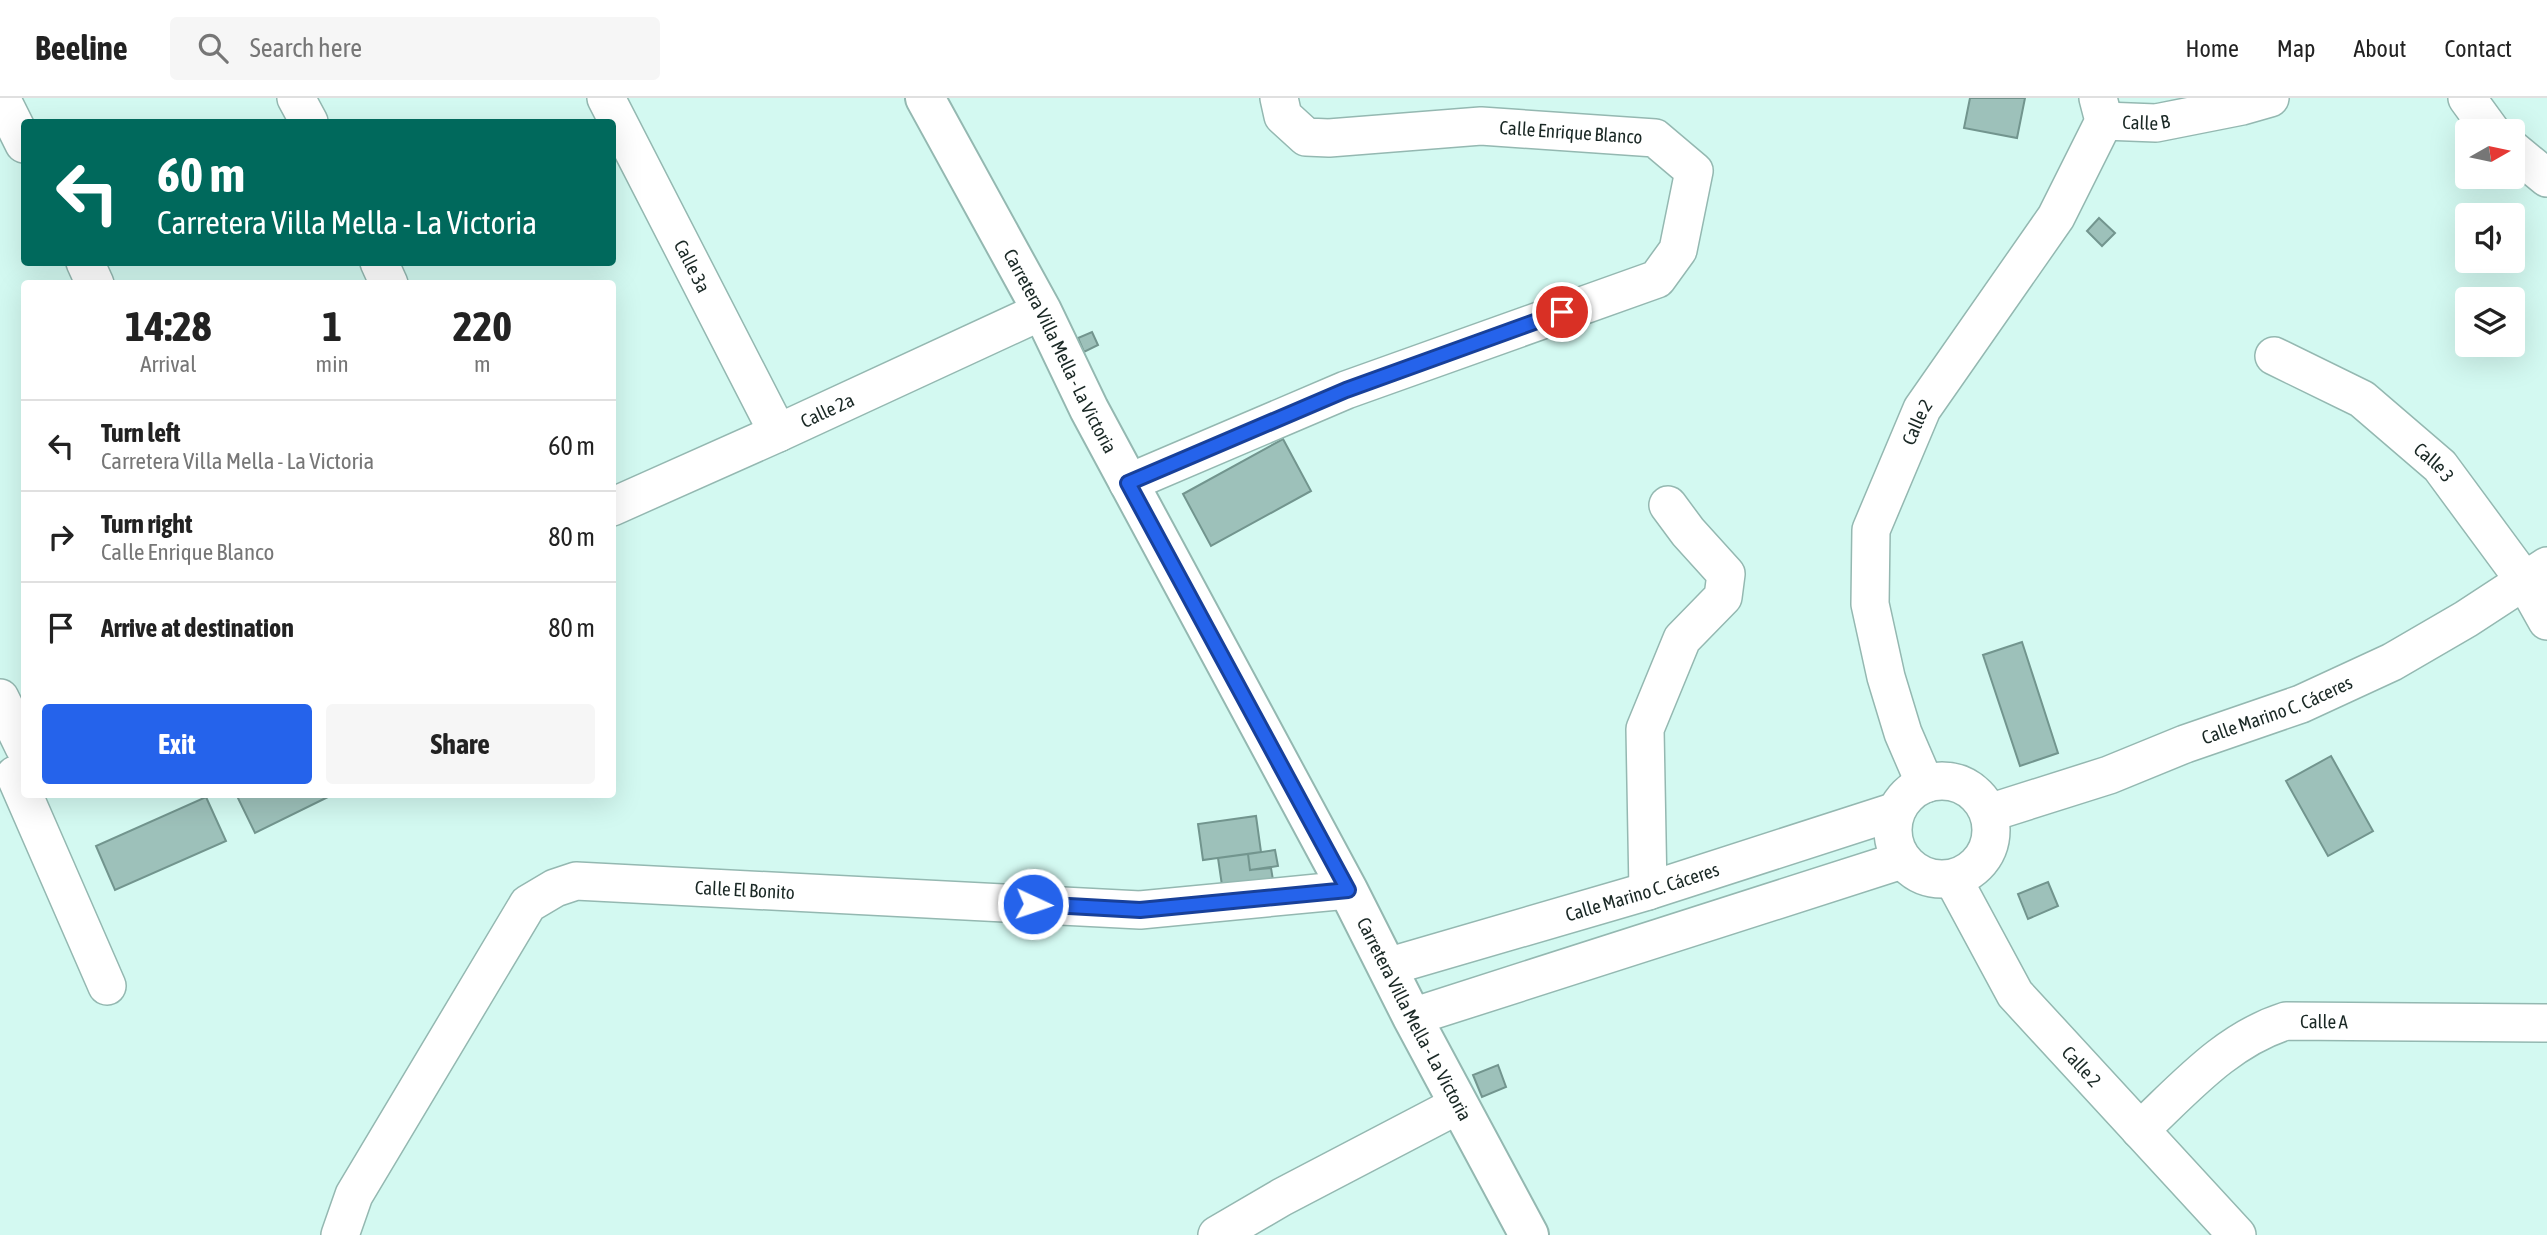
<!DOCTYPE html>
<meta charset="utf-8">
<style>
:root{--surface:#fff;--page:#f6f6f6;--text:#222;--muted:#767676;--line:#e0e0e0;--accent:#2563eb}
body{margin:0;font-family:"Asap Condensed",sans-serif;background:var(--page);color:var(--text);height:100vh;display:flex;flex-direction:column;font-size:26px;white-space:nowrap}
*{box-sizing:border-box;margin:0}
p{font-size:23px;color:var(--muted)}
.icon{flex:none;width:38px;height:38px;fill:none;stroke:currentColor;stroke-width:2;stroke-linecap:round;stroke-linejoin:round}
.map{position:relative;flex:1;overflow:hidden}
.side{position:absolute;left:21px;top:182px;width:595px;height:518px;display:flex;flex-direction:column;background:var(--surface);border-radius:7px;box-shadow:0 7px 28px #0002}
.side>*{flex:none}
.banner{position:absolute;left:21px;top:21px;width:595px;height:147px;border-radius:7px;box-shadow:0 7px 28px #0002;background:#00695c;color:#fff;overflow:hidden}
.needle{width:46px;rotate:81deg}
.tools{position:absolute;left:2455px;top:21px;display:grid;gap:14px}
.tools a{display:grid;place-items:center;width:70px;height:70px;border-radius:7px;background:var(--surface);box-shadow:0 7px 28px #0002;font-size:35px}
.pin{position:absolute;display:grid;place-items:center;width:60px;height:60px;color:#fff;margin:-30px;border:4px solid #fff;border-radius:50%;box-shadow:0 2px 7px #0007}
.me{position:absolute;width:77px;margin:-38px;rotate:93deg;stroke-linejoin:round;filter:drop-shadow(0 0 5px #0008)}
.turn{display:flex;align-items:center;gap:24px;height:147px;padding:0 21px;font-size:32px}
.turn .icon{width:91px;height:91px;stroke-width:2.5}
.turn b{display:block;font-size:49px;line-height:60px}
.eta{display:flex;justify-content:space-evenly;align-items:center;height:119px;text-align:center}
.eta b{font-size:42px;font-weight:700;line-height:49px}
.cta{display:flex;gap:14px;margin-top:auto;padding:14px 21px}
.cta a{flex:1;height:80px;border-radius:7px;background:var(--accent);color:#fff;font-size:28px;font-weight:700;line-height:80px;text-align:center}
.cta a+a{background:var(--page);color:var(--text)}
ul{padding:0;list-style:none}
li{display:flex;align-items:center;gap:21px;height:91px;padding:0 21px;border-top:2px solid var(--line)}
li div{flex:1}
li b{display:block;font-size:26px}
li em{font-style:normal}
header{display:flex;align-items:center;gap:42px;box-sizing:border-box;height:98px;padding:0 35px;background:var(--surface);border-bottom:2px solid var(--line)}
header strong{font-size:33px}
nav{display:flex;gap:38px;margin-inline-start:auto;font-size:24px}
.search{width:490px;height:63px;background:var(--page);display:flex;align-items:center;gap:18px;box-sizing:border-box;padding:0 24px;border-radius:7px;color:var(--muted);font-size:26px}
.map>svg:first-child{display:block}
.building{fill:#9dc1ba;stroke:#72958e;stroke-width:2}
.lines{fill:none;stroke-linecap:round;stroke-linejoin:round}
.minor-casing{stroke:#94b8b1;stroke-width:40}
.major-casing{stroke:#94b8b1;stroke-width:42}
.minor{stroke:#fff;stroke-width:37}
.major{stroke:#fff;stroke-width:38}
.route-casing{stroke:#184099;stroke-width:18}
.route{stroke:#2563eb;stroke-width:12}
.labels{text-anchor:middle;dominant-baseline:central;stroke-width:7;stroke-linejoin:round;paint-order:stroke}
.street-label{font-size:19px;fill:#1a2825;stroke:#fff}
</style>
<header>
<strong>Beeline</strong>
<div class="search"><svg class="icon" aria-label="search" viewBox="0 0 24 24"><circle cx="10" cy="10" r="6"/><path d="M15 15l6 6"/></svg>Search here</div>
<nav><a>Home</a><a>Map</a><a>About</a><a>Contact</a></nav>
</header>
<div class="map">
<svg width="2547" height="1137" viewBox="0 0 2547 1137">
<rect width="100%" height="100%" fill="#d3f9f1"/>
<path class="building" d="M 1970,0 L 2025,0 L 2017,40 L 1964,30 Z
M 2099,120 L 2115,135 L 2102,148 L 2087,133 Z
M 1092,234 L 1098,247 L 1084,254 L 1078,240 Z
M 1283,341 L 1311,393 L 1211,448 L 1183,396 Z
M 2022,544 L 2058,655 L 2020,668 L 1983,557 Z
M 2331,658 L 2373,733 L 2328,758 L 2286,683 Z
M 236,696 L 334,696 L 255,735 Z
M 206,699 L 226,743 L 115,792 L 96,748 Z
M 1256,718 L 1261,754 L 1203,762 L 1198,726 Z
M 1275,752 L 1278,768 L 1250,772 L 1248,756 Z
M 1248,756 L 1250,772 L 1271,770 L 1275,794 L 1224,801 L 1218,760 Z
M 2048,784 L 2058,808 L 2028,821 L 2018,796 Z
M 1498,967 L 1506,989 L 1482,999 L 1473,977 Z"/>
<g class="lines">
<defs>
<g id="minor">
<path d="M 1,0 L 24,46"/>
<path d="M 296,0 L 309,24"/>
<path id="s1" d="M 606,0 L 778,335"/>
<path d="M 2467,0 L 2491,33"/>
<path id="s2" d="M 2104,23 L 2156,25 L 2242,8 L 2270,0"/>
<path d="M 2513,52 L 2547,80"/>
<path d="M 85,164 L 95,186"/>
<path d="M 379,164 L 389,186"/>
<path id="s3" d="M 2274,258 L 2362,301 L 2440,368 L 2524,482 L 2547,523"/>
<path d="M 1128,385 L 1346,292 L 1657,181 L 1678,152 L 1694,73 L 1655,40 L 1481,28 L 1329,40 L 1306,39 L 1283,18 L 1279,0"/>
<path id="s4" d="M 612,409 L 778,335 L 1042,213"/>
<path d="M 0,600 L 24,649"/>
<path d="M 15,677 L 107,888"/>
<circle cx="1942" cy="732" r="49"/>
<path id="s5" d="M 1925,686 L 1903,635 L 1886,579 L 1870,506 L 1871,432 L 1922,311 L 2056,119 L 2104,23 L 2098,0"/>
<path id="s6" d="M 1989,715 L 2109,677 L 2185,646 L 2301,606 L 2392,564 L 2466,521 L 2547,468"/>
<path id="s7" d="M 1953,781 L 2015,896 L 2237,1137"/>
<path d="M 1648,793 L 1645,631 L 1682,541 L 1723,499 L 1726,476 L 1688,434 L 1668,407"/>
<path id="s8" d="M 1387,869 L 1648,793 L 1896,713"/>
<path d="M 1412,919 L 1902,762"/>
<path id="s9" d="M 2140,1032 C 2185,990 2226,942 2286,923 L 2547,925"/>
<path id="s10" d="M 340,1137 L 354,1097 L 528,806 L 555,790 L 576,783 L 1140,812 L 1348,792"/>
<path d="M 1217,1137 L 1282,1099 L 1458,1007"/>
</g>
<g id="major">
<path id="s11" d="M 925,0 L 1042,213 L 1089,311 L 1348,792 L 1412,919 L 1529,1137"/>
</g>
</defs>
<use href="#minor" class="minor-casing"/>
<use href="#major" class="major-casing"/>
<use href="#minor" class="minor"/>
<use href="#major" class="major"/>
</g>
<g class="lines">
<defs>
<path id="route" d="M 1033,806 L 1140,812 L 1348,792 L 1128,385 L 1346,292 L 1562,214"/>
</defs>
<use href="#route" class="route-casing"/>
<use href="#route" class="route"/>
</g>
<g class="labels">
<g class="street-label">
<text stroke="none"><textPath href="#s2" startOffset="42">Calle B</textPath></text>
<text transform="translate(1571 34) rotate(4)">Calle Enrique Blanco</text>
<text stroke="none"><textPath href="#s1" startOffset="189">Calle 3a</textPath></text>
<text stroke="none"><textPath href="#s11" startOffset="287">Carretera Villa Mella - La Victoria</textPath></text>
<text stroke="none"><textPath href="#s4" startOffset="236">Calle 2a</textPath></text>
<text stroke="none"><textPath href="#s5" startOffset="380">Calle 2</textPath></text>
<text stroke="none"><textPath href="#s3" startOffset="194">Calle 3</textPath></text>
<text stroke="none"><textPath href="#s6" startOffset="306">Calle Marino C. Cáceres</textPath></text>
<text stroke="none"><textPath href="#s10" startOffset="604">Calle El Bonito</textPath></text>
<text stroke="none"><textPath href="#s8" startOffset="266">Calle Marino C. Cáceres</textPath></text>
<text stroke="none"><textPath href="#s11" startOffset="1043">Carretera Villa Mella - La Victoria</textPath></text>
<text stroke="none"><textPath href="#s9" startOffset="222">Calle A</textPath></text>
<text stroke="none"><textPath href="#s7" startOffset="229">Calle 2</textPath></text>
</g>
</g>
</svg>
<div class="tools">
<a><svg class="needle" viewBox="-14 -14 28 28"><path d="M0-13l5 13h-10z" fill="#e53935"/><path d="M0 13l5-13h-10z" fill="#767676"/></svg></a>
<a><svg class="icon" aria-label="sound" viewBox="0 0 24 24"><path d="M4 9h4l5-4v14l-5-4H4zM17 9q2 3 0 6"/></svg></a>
<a><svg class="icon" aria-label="layers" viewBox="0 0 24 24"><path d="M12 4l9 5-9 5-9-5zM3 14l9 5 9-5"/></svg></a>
</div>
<div class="pin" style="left:1562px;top:214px;background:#d93025"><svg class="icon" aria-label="arrive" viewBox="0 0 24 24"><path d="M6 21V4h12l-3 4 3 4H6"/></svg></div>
<svg class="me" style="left:1033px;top:806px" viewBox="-20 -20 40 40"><circle r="17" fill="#2563eb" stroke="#fff" stroke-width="3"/><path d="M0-11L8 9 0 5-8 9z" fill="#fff"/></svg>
<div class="banner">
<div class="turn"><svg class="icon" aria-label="left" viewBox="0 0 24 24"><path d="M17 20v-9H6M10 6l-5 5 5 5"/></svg><div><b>60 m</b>Carretera Villa Mella - La Victoria</div></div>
</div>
<section class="side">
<div class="eta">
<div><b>14:28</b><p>Arrival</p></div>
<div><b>1</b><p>min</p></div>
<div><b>220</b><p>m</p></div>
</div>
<ul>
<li><svg class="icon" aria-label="left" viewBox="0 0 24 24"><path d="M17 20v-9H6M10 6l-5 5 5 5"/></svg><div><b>Turn left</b><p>Carretera Villa Mella - La Victoria</p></div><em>60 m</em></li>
<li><svg class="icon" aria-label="right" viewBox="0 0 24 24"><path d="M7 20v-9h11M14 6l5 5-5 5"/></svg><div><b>Turn right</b><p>Calle Enrique Blanco</p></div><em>80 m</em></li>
<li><svg class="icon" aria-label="arrive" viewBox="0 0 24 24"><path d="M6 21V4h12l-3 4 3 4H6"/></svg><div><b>Arrive at destination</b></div><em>80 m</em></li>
</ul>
<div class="cta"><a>Exit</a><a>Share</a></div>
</section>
</div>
